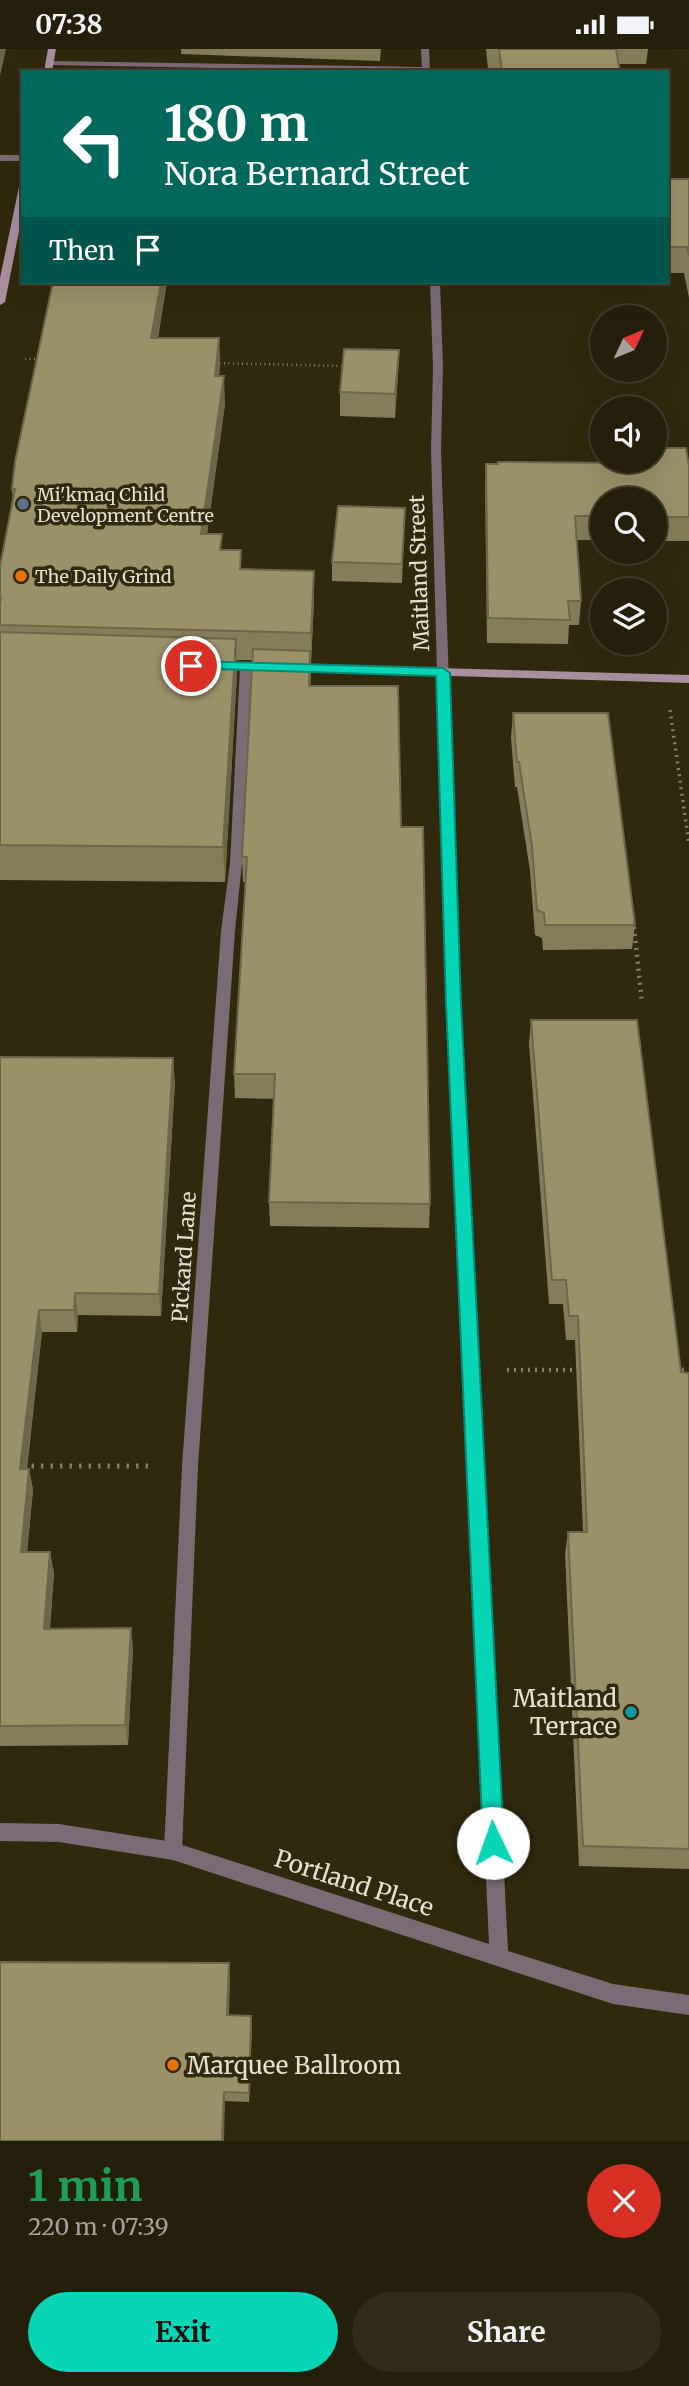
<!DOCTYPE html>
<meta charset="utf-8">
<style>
:root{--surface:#241f0a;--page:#302c18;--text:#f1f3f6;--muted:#a3a29c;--line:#413d2b;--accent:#06d5b6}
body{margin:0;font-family:Merriweather,serif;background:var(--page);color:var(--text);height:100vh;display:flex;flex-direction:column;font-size:26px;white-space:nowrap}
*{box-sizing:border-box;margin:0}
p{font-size:23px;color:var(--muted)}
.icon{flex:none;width:38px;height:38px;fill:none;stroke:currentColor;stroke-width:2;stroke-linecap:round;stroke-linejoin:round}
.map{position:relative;height:2092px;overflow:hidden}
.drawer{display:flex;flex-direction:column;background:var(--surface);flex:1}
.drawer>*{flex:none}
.top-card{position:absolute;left:21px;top:21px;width:648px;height:214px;border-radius:0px;box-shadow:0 7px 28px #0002,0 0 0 2px var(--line);background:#00695c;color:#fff;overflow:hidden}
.needle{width:46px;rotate:46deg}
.buttons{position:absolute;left:590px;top:256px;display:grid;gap:14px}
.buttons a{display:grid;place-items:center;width:77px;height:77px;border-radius:50%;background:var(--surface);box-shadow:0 7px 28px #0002,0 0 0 2px var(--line);font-size:35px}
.pin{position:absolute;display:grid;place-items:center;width:60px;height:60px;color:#fff;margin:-30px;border:4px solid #fff;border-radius:50%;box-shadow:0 2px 7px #0007}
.me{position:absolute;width:77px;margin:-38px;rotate:357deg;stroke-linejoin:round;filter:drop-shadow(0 0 5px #0008)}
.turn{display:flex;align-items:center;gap:24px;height:147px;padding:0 28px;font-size:32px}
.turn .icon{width:91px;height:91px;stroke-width:2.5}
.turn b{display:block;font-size:49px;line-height:60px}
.then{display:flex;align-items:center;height:66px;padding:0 28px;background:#0003;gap:14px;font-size:26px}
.round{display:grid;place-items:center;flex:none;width:74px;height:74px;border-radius:37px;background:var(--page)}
.head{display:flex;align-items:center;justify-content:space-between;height:119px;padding:0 28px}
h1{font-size:42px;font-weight:700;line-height:52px;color:#1e9e55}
.action{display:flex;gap:14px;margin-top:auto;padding:14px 28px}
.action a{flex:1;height:80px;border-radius:42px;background:var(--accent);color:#111;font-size:28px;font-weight:700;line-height:80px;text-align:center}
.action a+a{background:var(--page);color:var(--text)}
.status{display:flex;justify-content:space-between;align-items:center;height:49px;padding:0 35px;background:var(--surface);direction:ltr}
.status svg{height:19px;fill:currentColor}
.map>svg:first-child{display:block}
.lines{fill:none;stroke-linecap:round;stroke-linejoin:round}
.path-far3{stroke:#837e68;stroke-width:2.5;stroke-dasharray:1 3.5;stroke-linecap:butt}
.path-far2{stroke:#837e68;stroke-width:3.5;stroke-dasharray:2 4.5;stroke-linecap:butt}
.path-far1{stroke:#837e68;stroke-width:4.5;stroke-dasharray:2 5;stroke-linecap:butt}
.path{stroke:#837e68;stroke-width:5;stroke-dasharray:2.5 7;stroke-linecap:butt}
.lane{fill:#7b6b75;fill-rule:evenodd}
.street{fill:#7b6b75;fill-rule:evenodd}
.secondary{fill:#a990a0;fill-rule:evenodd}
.wall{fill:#857d5a}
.shaded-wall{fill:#6c664a}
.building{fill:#9b9169;stroke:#6c664a;stroke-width:2}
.route{fill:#06d5b6;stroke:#048a76;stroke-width:2}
.service-dot{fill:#5c6f8a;stroke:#30290e;stroke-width:2.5}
.food-dot{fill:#e8710a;stroke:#30290e;stroke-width:2.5}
.culture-dot{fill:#0f9aa8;stroke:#30290e;stroke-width:2.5}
.labels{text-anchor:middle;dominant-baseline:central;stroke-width:7;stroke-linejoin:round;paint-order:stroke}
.far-poi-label{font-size:18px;fill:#e5e1d1;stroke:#30290e;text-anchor:start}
.street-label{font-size:21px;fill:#e5e1d1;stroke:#30290e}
.near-poi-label{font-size:24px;fill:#e5e1d1;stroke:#30290e;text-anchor:end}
.near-street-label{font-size:24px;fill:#e5e1d1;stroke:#30290e}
</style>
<div class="status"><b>07:38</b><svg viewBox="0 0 49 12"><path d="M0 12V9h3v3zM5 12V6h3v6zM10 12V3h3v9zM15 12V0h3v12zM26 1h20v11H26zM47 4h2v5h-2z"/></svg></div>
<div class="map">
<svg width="689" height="2092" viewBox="0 0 689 2092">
<rect width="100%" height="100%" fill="#30290e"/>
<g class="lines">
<path class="path-far3" d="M 25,310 L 42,310
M 215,314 L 346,317"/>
<path class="path-far2" d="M 670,661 L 689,795"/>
<path class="path-far1" d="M 634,878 L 642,954
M 507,1321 L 582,1321
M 675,1322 L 689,1320"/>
<path class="path" d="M 22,1417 L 153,1417"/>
<path class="lane" d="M 246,614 L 252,618 L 242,814 L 235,882 L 198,1417 L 182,1802 L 179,1808 L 173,1811 L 167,1808 L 164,1802 L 182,1417 L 221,882 L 230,814 L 240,618 Z"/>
<path class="street" d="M 421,0 L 429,0 L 430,23 L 50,16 L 46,14 L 50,12 L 422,18 Z
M 0,106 L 23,106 L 23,112 L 0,112 Z
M 430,233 L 440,233 L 443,319 L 441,401 L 460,955 L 508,1902 L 613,1935 L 689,1946 L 689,1966 L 613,1955 L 173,1811 L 59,1793 L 0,1792 L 0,1774 L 59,1775 L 173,1793 L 489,1895 L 446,955 L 431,401 L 433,319 Z"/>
<path class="secondary" d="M 48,0 L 56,0 L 52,23 L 44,23 Z
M 23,135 L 23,162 L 5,253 L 0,256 L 0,229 L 19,138 Z
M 218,613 L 271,615 L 277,619 L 271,623 L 214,620 L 214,614 Z
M 292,615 L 689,626 L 689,634 L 288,622 L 286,619 Z"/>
</g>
<path class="wall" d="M 181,0 L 381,0 L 380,12 L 181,5 Z
M 486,0 L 648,0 L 646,15 L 619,15 L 620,23 L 498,23 L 497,20 L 488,20 Z
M 667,130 L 689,130 L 689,249 L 684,224 L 667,224 Z
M 53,233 L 167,233 L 158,289 L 219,289 L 220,317 L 219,327 L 225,355 L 207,485 L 242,520 L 314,551 L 310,637 L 401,778 L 430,1155 L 429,1179 L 270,1177 L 269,1153 L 274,1050 L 235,1049 L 234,1025 L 246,833 L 243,833 L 242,808 L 253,611 L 236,611 L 237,624 L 225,833 L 0,831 L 0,517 L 13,452 L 12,440 Z
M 399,301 L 398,325 L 395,369 L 340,367 L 340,343 Z
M 621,411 L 654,411 L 689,418 L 689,492 L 654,492 L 654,450 L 602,450 L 602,491 L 577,491 L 581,552 L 579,576 L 569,576 L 568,595 L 487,594 L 485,439 L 486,415 L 621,413 Z
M 405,459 L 402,534 L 332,532 L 332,513 Z
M 513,664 L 635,876 L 632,900 L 543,901 L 542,889 L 535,886 L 530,822 L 517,738 L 515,738 L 511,689 Z
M 531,971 L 681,1323 L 689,1324 L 689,1820 L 579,1817 L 565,1505 L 568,1483 L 583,1483 L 575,1291 L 566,1291 L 563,1255 L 549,1255 L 529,995 Z
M 0,1008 L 175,1032 L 161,1267 L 78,1266 L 77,1283 L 42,1283 L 27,1420 L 29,1420 L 33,1441 L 27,1503 L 50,1503 L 54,1524 L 50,1580 L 133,1599 L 128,1696 L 0,1697 Z
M 230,1925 L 229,1967 L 251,1967 L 252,1977 L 249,2053 L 225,2052 L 0,2092 Z"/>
<path class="shaded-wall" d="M 0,0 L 6,0 L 0,27 Z
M 161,233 L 167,233 L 153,316 L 151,289 Z
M 219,289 L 220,317 L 216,355 L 215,327 Z
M 399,301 L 398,325 L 395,369 L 395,345 Z
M 224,327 L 225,355 L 203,513 L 201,485 Z
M 314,522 L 314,551 L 311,613 L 311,584 Z
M 236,590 L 237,624 L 225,833 L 223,798 Z
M 310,602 L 311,626 L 309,661 L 309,637 Z
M 173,1009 L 175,1032 L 161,1267 L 159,1245 Z
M 75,1244 L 78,1266 L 77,1283 L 74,1261 Z
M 39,1261 L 42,1283 L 24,1441 L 20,1420 Z
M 29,1420 L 33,1441 L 25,1524 L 21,1503 Z
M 50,1503 L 54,1524 L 48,1600 L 44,1580 Z
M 131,1579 L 133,1599 L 128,1696 L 125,1676 Z
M 229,1914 L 230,1925 L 228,1977 L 227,1966 Z
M 251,1967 L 252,1977 L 249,2053 L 249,2044 Z
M 224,2043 L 225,2052 L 224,2092 L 222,2092 Z"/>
<path class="building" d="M 499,0 L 616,0 L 620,23 L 502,23 Z
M 667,130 L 689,130 L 689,207 L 687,198 L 667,198 Z
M 53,233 L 161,233 L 151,289 L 219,289 L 215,327 L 224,327 L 201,485 L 222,485 L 220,501 L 241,501 L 240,520 L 314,522 L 311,584 L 0,576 L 0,557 L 1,548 L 0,548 L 0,517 L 15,440 L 12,440 L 15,413 Z
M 344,300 L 399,301 L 395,345 L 340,343 Z
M 654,399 L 686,399 L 689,418 L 689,468 L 654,468 L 654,450 L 602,450 L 602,467 L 575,467 L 581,552 L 568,552 L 570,571 L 488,569 L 486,415 L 498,415 L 498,413 L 624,414 L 623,411 L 654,411 Z
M 338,457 L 405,459 L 402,515 L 332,513 Z
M 0,583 L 236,590 L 223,798 L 0,796 Z
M 253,600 L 310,602 L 309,637 L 398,637 L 401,778 L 423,778 L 430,1155 L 269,1153 L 275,1025 L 234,1025 L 247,808 L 242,808 Z
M 513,664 L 608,664 L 635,876 L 545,876 L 544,864 L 537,861 L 532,797 L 519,713 L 517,713 Z
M 531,971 L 637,971 L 681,1323 L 689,1324 L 689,1800 L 583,1797 L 568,1483 L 587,1483 L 578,1267 L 569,1267 L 566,1231 L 552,1231 Z
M 0,1008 L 173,1009 L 159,1245 L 75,1244 L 74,1261 L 39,1261 L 20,1420 L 29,1420 L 21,1503 L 50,1503 L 44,1580 L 131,1579 L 125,1676 L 0,1677 Z
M 0,1913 L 229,1914 L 227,1966 L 251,1967 L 249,2044 L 224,2043 L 222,2092 L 0,2092 Z"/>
<path class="route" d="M 191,612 L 443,619 L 450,624 L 461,955 L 504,1794 L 500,1801 L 493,1804 L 486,1801 L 483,1794 L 446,955 L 436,627 L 186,619 L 185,617 Z"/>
<circle class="service-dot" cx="23" cy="455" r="7"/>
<g class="food-dot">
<circle cx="21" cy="527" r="7"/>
<circle cx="173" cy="2016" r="7"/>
</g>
<circle class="culture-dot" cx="631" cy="1663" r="7"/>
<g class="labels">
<g class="far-poi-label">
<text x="37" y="445">Mi'kmaq Child<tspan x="37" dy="21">Development Centre</tspan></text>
<text x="35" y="527">The Daily Grind</text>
</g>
<g class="street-label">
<text transform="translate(419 524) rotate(-92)">Maitland Street</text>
<text transform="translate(184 1208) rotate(-86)">Pickard Lane</text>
</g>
<g class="near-poi-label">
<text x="617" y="1649">Maitland<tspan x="617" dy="28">Terrace</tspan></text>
<text x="187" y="2016" text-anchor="start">Marquee Ballroom</text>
</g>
<g class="near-street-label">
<text transform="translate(354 1834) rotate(18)">Portland Place</text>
</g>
</g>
</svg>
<div class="buttons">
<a><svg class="needle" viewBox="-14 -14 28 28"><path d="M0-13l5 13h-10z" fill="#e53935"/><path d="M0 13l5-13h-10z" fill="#a3a29c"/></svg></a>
<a><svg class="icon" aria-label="sound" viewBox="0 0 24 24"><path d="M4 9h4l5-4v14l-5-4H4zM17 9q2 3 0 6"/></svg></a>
<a><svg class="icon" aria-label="search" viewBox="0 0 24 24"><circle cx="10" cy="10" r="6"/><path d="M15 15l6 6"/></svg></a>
<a><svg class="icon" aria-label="layers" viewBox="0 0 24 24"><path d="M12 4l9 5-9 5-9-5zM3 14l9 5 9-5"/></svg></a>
</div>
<div class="pin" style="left:191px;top:617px;background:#d93025"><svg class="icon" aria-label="arrive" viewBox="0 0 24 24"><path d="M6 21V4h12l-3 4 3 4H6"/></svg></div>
<svg class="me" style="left:493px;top:1794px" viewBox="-20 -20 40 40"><circle r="19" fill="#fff"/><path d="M0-13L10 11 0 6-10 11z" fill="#06d5b6"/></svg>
<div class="top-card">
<div class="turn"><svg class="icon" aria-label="left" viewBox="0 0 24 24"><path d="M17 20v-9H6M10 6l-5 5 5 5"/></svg><div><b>180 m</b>Nora Bernard Street</div></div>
<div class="then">Then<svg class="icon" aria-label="arrive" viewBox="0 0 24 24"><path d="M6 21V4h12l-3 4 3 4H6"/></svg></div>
</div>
</div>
<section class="drawer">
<div class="head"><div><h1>1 min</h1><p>220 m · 07:39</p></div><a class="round" style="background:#d93025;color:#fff"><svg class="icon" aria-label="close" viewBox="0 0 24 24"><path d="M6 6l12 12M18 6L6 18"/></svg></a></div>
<div class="action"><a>Exit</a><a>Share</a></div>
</section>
